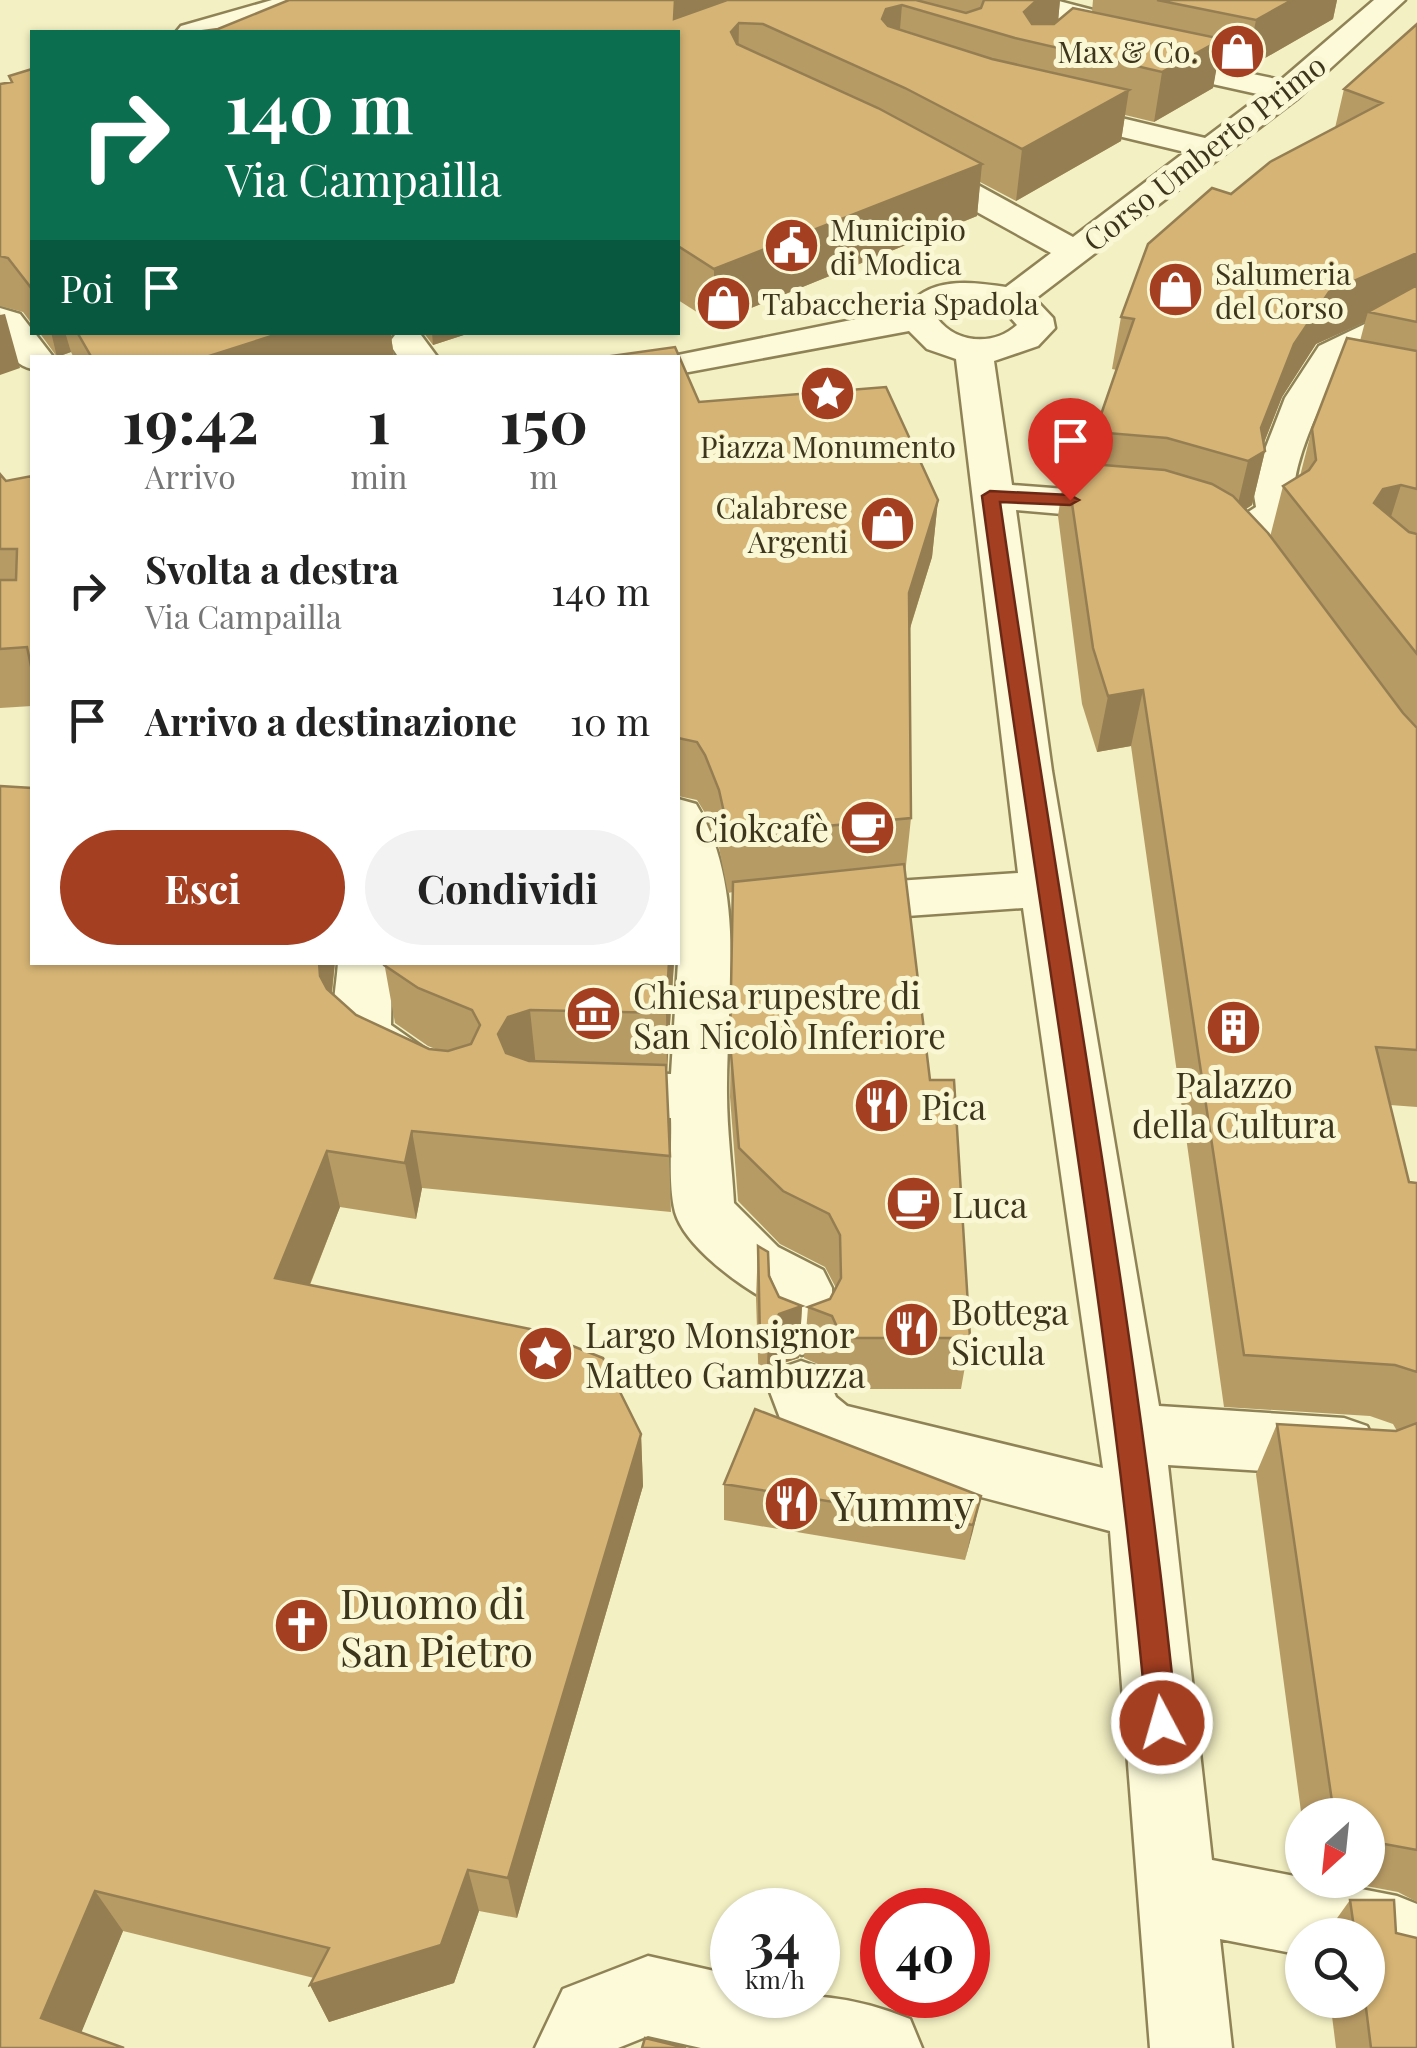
<!DOCTYPE html>
<html lang="it">
<meta charset="utf-8">
<style>
:root{--surface:#fff;--page:#f2f2f2;--text:#222;--muted:#767676;--accent:#a53f21}
body{margin:0;font-family:"Playfair Display",serif;background:var(--page);color:var(--text);height:100vh;display:flex;flex-direction:column;font-size:38px;white-space:nowrap}
*{box-sizing:border-box;margin:0}
p{font-size:32px;color:var(--muted)}
.icon{flex:none;width:55px;height:55px;fill:none;stroke:currentColor;stroke-width:2;stroke-linecap:round;stroke-linejoin:round}
.map{position:relative;flex:1;overflow:hidden}
.sheet{position:absolute;left:30px;top:355px;width:650px;height:610px;display:flex;flex-direction:column;background:var(--surface);border-radius:0px;box-shadow:0 2px 8px #0004}
.sheet>*{flex:none}
.banner{position:absolute;left:30px;top:30px;width:650px;height:305px;border-radius:0px;box-shadow:0 2px 8px #0004;background:#0b6e4f;color:#fff;overflow:hidden}
.needle{width:65px;rotate:207deg}
.fabs{position:absolute;left:1285px;top:1798px;display:grid;gap:20px}
.fabs a{display:grid;place-items:center;width:100px;height:100px;border-radius:50%;background:var(--surface);box-shadow:0 2px 8px #0004;font-size:50px}
.speed{position:absolute;left:710px;top:1888px;display:flex;gap:20px;font-size:50px;font-weight:700;text-align:center}
.speed>*{display:grid;place-content:center;width:130px;height:130px;border-radius:50%;background:var(--surface);box-shadow:0 2px 8px #0004;line-height:1}
.speed small{font-size:25px;font-weight:400}
.speed .limit{border:15px solid #d22;background:#fff;color:#111}
.pin{position:absolute;display:grid;place-items:center;width:85px;height:85px;color:#fff;margin:-102px -42px;border-radius:50% 50% 50% 0;rotate:-45deg;box-shadow:0 0 10px #0007}
.pin .icon{rotate:45deg}
.me{position:absolute;width:110px;margin:-55px;rotate:354deg;stroke-linejoin:round;filter:drop-shadow(0 0 8px #0008)}
.turn{display:flex;align-items:center;gap:35px;height:210px;padding:0 30px;font-size:45px}
.turn .icon{width:130px;height:130px;stroke-width:2.5}
.turn b{display:block;font-size:70px;line-height:85px}
.then{display:flex;align-items:center;height:95px;padding:0 30px;background:#0003;gap:20px;font-size:38px}
.eta{display:flex;justify-content:space-evenly;align-items:center;height:170px;text-align:center}
.eta b{font-size:60px;font-weight:700;line-height:70px}
.cta{display:flex;gap:20px;margin-top:auto;padding:20px 30px}
.cta a{flex:1;height:115px;border-radius:60px;background:var(--accent);color:#fff;font-size:40px;font-weight:700;line-height:115px;text-align:center}
.cta a+a{background:var(--page);color:var(--text)}
ul{padding:0;list-style:none}
li{display:flex;align-items:center;gap:30px;height:130px;padding:0 30px}
li div{flex:1}
li b{display:block;font-size:38px}
li em{font-style:normal}
.map>svg:first-child{display:block}
.lines{fill:none;stroke-linecap:round;stroke-linejoin:round}
.minor-casing{stroke:#8f8257;stroke-width:5}
.minor{fill:#fcfad8;fill-rule:evenodd}
.wall{fill:#b79b65;fill-rule:evenodd}
.shaded-wall{fill:#957e52}
.building{fill:#d5b475;stroke:#957e52;stroke-width:2.5}
.route{fill:#a53f21;stroke:#6b2915;stroke-width:2.5}
.labels{text-anchor:middle;dominant-baseline:central;stroke-width:10;stroke-linejoin:round;paint-order:stroke}
.far-poi-label{font-size:30px;fill:#3e351d;stroke:#f9f7d4;text-anchor:start}
.far-street-label{font-size:30px;fill:#3e351d;stroke:#f9f7d4}
.poi-label{font-size:35px;fill:#3e351d;stroke:#f9f7d4;text-anchor:start}
.near-poi-label{font-size:42px;fill:#3e351d;stroke:#f9f7d4;text-anchor:start}
</style>
<div class="map">
<svg width="1417" height="2048" viewBox="0 0 1417 2048">
<rect width="100%" height="100%" fill="#f3f0c3"/>
<g class="lines">
<defs>
<path id="minor" d="M 272,0 L 318,0 L 314,6 L 222,32 L 176,32 L 181,26 Z
M 1007,0 L 1055,0 L 1097,11 L 1102,17 L 1097,23 L 1087,26 L 1011,6 Z
M 1374,0 L 1405,0 L 1298,98 L 1035,299 L 1053,318 L 1055,328 L 1038,346 L 994,361 L 1012,485 L 1132,494 L 1147,498 L 1153,507 L 1147,516 L 1132,520 L 1016,510 L 1052,771 L 1159,1406 L 1344,1418 L 1367,1426 L 1377,1447 L 1367,1468 L 1344,1476 L 1168,1465 L 1212,1860 L 1397,1896 L 1417,1904 L 1417,1966 L 1397,1974 L 1368,1968 L 1368,1935 L 1302,1935 L 1302,1955 L 1220,1939 L 1232,2048 L 1150,2048 L 1110,1531 L 806,1451 L 786,1434 L 769,1389 L 778,1369 L 801,1361 L 824,1369 L 836,1397 L 847,1406 L 1103,1468 L 1023,908 L 835,921 L 817,916 L 809,903 L 817,890 L 835,885 L 1018,873 L 956,359 L 927,349 L 909,331 L 678,374 L 678,358 L 663,358 L 906,309 C 929,276 970,282 1006,287 L 1051,253 L 901,170 L 897,163 L 901,156 L 925,156 L 1073,237 L 1185,152 L 1039,117 L 1034,110 L 1039,103 L 1050,101 L 1205,138 L 1262,95 L 1131,66 L 1127,60 L 1131,54 L 1142,51 L 1281,80 ZM 964,303 L 1002,308 L 1017,325 C 994,346 956,344 937,318 L 945,310 Z
M 1417,299 L 1417,325 L 1346,362 C 1325,392 1301,444 1295,480 C 1293,490 1297,502 1299,512 C 1283,535 1249,554 1222,547 L 1216,538 L 1222,529 L 1256,507 L 1252,483 L 1285,398 L 1319,346 Z
M 0,308 L 20,314 L 54,358 L 32,358 L 32,369 C 4,362 0,333 0,308 Z
M 411,332 L 421,335 L 438,358 L 399,358 L 389,343 L 395,335 Z
M 678,799 L 696,804 C 748,889 726,1001 727,1094 C 727,1130 732,1167 734,1203 L 778,1247 L 823,1270 L 832,1288 L 833,1328 L 824,1347 L 802,1355 L 780,1347 L 771,1328 L 770,1302 C 740,1286 685,1247 675,1212 C 668,1184 672,1147 671,1118 L 590,1116 L 570,1109 L 562,1094 L 570,1079 L 590,1072 L 671,1074 L 678,962 Z
M 338,962 L 392,962 L 391,1025 L 431,1053 L 439,1068 L 431,1083 C 424,1085 415,1089 408,1088 C 384,1086 343,1058 336,1033 C 330,1013 337,983 338,962 Z
M 648,1956 L 732,1975 L 732,1995 C 802,1995 844,1992 910,2019 L 922,2048 L 701,2048 L 648,2036 L 618,2048 L 535,2048 L 563,1989 Z"/>
</defs>
<use href="#minor" class="minor-casing"/>
<use href="#minor" class="minor"/>
</g>
<path class="wall" d="M 289,0 L 1060,0 L 1058,21 L 1092,12 L 1093,0 L 1337,0 L 1333,19 L 1246,69 L 1217,63 L 1213,88 L 1154,122 L 1125,115 L 1121,141 L 1016,201 L 980,182 L 977,216 L 714,323 L 678,300 L 678,32 L 218,29 Z
M 1417,24 L 1417,1107 L 1390,1105 L 1409,1182 L 1417,1183 L 1417,1902 L 1398,1892 L 1334,1880 L 1368,1880 L 1368,1815 L 1302,1815 L 1302,1819 L 1256,1474 L 1277,1424 L 1397,1431 L 1393,1424 L 1370,1416 L 1224,1407 L 1131,746 L 1097,752 L 1082,704 L 1058,516 L 1066,462 L 1090,464 L 1095,432 L 1117,370 L 1112,369 L 1121,317 L 1231,194 L 1335,128 L 1344,89 ZM 1365,322 L 1360,341 L 1312,429 L 1300,476 L 1283,486 L 1270,537 L 1246,509 L 1252,505 L 1265,451 L 1264,443 L 1282,397 L 1316,344 Z
M 32,69 L 32,324 L 23,312 L 0,306 L 0,84 L 11,82 L 9,76 Z
M 39,332 L 393,332 L 391,336 L 394,357 L 74,358 L 71,352 L 57,357 Z
M 423,332 L 473,332 L 433,345 Z
M 678,358 L 699,402 L 938,500 L 932,557 L 909,632 L 911,818 L 905,875 L 930,1080 L 970,1338 L 961,1389 L 837,1389 L 827,1368 L 804,1358 L 808,1307 L 830,1299 L 836,1288 L 825,1267 L 780,1244 L 738,1201 L 730,1097 L 733,892 L 728,893 L 719,848 L 705,813 L 697,800 L 678,796 Z
M 0,474 L 6,481 L 32,476 L 32,706 L 0,708 Z
M 335,962 L 332,994 L 356,1015 L 429,1049 L 438,1050 L 428,1046 L 395,1023 L 384,962 L 674,962 L 667,1070 L 666,1070 L 671,1212 L 422,1188 L 416,1219 L 340,1207 L 310,1285 L 641,1434 L 643,1486 L 517,1918 L 479,1911 L 454,1983 L 329,2022 L 310,1985 L 314,1978 L 123,1931 L 81,2032 L 0,2048 Z
M 758,1246 L 779,1297 L 802,1306 L 799,1358 L 777,1365 L 766,1389 L 759,1389 L 756,1298 Z
M 724,1484 L 981,1496 L 965,1560 L 724,1520 Z
M 1350,1900 L 1396,1933 L 1417,2048 L 1336,2048 L 1330,2000 L 1368,2000 L 1368,1935 L 1325,1935 Z"/>
<path class="shaded-wall" d="M 675,0 L 740,0 L 675,32 Z
M 1037,0 L 1060,0 L 1058,22 L 1037,43 L 1024,12 Z
M 1292,0 L 1337,0 L 1333,19 L 1246,69 L 1256,20 Z
M 902,5 L 898,53 L 882,19 L 886,9 Z
M 739,23 L 738,72 L 731,32 Z
M 1222,39 L 1213,88 L 1154,122 L 1162,72 Z
M 1129,90 L 1121,141 L 1016,201 L 1022,149 Z
M 982,164 L 977,216 L 714,323 L 714,269 Z
M 1417,253 L 1417,298 L 1368,312 L 1365,322 L 1316,344 L 1282,397 L 1259,455 L 1265,451 L 1252,505 L 1235,516 L 1248,461 L 1294,344 L 1329,292 Z
M 5,314 L 20,368 L 0,375 L 0,315 Z
M 51,332 L 65,332 L 71,352 L 57,357 Z
M 284,332 L 393,332 L 391,336 L 394,357 L 203,358 Z
M 432,332 L 473,332 L 433,345 Z
M 1401,485 L 1384,539 L 1374,503 L 1383,489 Z
M 938,500 L 932,557 L 903,650 L 909,593 Z
M 1143,690 L 1131,746 L 1097,752 L 1108,696 Z
M 319,962 L 335,962 L 330,1007 L 320,976 Z
M 669,962 L 674,962 L 667,1070 L 666,1013 Z
M 530,1010 L 536,1067 L 515,1074 L 498,1034 L 508,1017 Z
M 412,1131 L 422,1188 L 416,1219 L 405,1163 Z
M 327,1151 L 340,1207 L 291,1332 L 275,1278 Z
M 802,1306 L 799,1358 L 777,1365 L 766,1389 L 768,1338 L 779,1314 Z
M 641,1434 L 643,1486 L 517,1918 L 508,1878 Z
M 981,1496 L 973,1531 L 965,1560 L 973,1525 Z
M 468,1870 L 479,1911 L 454,1983 L 329,2022 L 310,1985 Z
M 95,1891 L 123,1931 L 75,2048 L 41,2018 Z"/>
<path class="building" d="M 289,0 L 675,0 L 674,19 L 727,0 L 916,0 L 966,13 L 981,8 L 984,0 L 1037,0 L 1024,12 L 1032,24 L 1054,24 L 1073,8 L 1222,39 L 1162,72 L 1015,38 L 902,5 L 886,9 L 882,19 L 888,26 L 992,59 L 1129,90 L 1022,149 L 905,88 L 763,24 L 739,23 L 731,32 L 737,44 L 878,108 L 982,164 L 714,269 L 678,246 L 678,32 L 196,32 L 218,29 Z
M 1157,0 L 1292,0 L 1256,20 Z
M 1417,24 L 1417,253 L 1329,292 L 1294,344 L 1261,428 L 1265,451 L 1248,461 L 1167,438 L 1095,432 L 1134,319 L 1121,317 L 1148,244 L 1212,188 L 1231,194 L 1270,162 L 1382,103 L 1344,89 Z
M 32,69 L 32,289 L 8,258 L 0,256 L 0,84 L 12,82 L 9,76 Z
M 1417,285 L 1417,322 L 1368,312 Z
M 77,332 L 284,332 L 203,358 L 92,358 Z
M 1347,338 L 1417,351 L 1417,489 L 1401,485 L 1383,489 L 1374,503 L 1409,532 L 1417,534 L 1417,654 L 1283,486 L 1309,470 L 1316,460 L 1312,429 Z
M 675,347 L 699,402 L 886,387 L 938,500 L 909,593 L 911,818 L 729,835 L 719,790 L 705,755 L 697,742 L 678,738 L 678,358 L 597,358 Z
M 1066,462 L 1165,470 L 1212,484 L 1233,496 L 1268,533 L 1403,713 L 1417,728 L 1417,1050 L 1376,1047 L 1409,1182 L 1417,1183 L 1417,1372 L 1395,1365 L 1244,1355 L 1143,690 L 1108,696 L 1093,648 Z
M 0,474 L 6,481 L 32,476 L 32,666 L 31,666 L 27,647 L 0,649 L 0,580 L 16,580 L 17,549 L 0,549 Z
M 0,786 L 32,788 L 32,962 L 319,962 L 320,976 L 327,989 L 356,1015 L 429,1049 L 448,1051 L 471,1044 L 480,1025 L 472,1010 L 418,988 L 384,965 L 384,962 L 669,962 L 666,1013 L 530,1010 L 508,1017 L 498,1034 L 506,1053 L 529,1061 L 666,1065 L 670,1156 L 412,1131 L 405,1163 L 327,1151 L 275,1278 L 530,1329 L 603,1358 L 641,1434 L 508,1878 L 468,1870 L 441,1945 L 310,1985 L 329,1948 L 95,1891 L 41,2018 L 124,2048 L 0,2048 Z
M 904,864 L 930,1080 L 954,1080 L 970,1338 L 842,1338 L 832,1316 L 808,1307 L 830,1299 L 841,1278 L 840,1235 L 829,1214 L 783,1191 L 739,1148 L 730,1042 L 733,882 Z
M 758,1246 L 768,1252 L 769,1276 L 779,1297 L 802,1306 L 779,1314 L 768,1338 L 760,1338 Z
M 755,1409 L 981,1496 L 973,1525 L 724,1484 Z
M 1417,1423 L 1417,1850 L 1368,1841 L 1368,1815 L 1334,1815 L 1277,1424 L 1396,1431 Z
M 1350,1900 L 1394,1900 L 1396,1933 L 1417,1938 L 1417,2048 L 1371,2048 L 1365,2000 L 1368,2000 L 1368,1935 L 1355,1935 Z
M 645,2038 L 686,2048 L 642,2048 Z"/>
<path class="route" d="M 990,491 L 1070,495 L 1079,500 L 1070,505 L 1000,502 C 1058,909 1136,1314 1177,1723 L 1173,1734 L 1162,1738 L 1152,1734 L 1147,1723 C 1110,1312 1036,905 982,496 Z"/>
<defs>
<symbol id="shop-disc" viewBox="-11 -11 22 22"><circle r="9.5" fill="#a53f21" stroke="#f9f7d4"/><path d="M-5-2.5h2.3a2.7 3.5 0 0 1 5.4 0H5L5.5 6h-11ZM-1.5-2.5h3a1.5 2.3 0 0 0-3 0Z" fill="#fff"/></symbol>
<symbol id="civic-disc" viewBox="-11 -11 22 22"><circle r="9.5" fill="#a53f21" stroke="#f9f7d4"/><path d="M-.6-6.5H3V-4.5H.6V-3L4-1V1h2V6H-6V1h2V-1L-.6-3ZM-1.2 2.5V6h2.4V2.5Z" fill="#fff"/></symbol>
<symbol id="sight-disc" viewBox="-11 -11 22 22"><circle r="9.5" fill="#a53f21" stroke="#f9f7d4"/><path d="M0-6L1.8-2.2L6-1.7L2.9 1.2L3.7 5.4L0 3.3L-3.7 5.4L-2.9 1.2L-6-1.7L-1.8-2.2Z" fill="#fff"/></symbol>
<symbol id="cafe-disc" viewBox="-11 -11 22 22"><circle r="9.5" fill="#a53f21" stroke="#f9f7d4"/><path d="M-5.5-4.5H6V0H3Q3 3.5 0 3.5H-2.5Q-5.5 3.5-5.5 0ZM3-3.2v2h1.7v-2ZM-6 4.5H4V6H-6Z" fill="#fff"/></symbol>
<symbol id="museum-disc" viewBox="-11 -11 22 22"><circle r="9.5" fill="#a53f21" stroke="#f9f7d4"/><path d="M0-6L6-3V-2H-6V-3ZM-5-1h2V3h-2ZM-1-1h2V3h-2ZM3-1h2V3H3ZM-6 4H6V6H-6Z" fill="#fff"/></symbol>
<symbol id="building-disc" viewBox="-11 -11 22 22"><circle r="9.5" fill="#a53f21" stroke="#f9f7d4"/><path d="M-4-6H4V6H1V3H-1V6H-4ZM-2.5-4.3h1.7v1.8h-1.7ZM.8-4.3h1.7v1.8H.8ZM-2.5-1h1.7V.8h-1.7ZM.8-1h1.7V.8H.8Z" fill="#fff"/></symbol>
<symbol id="restaurant-disc" viewBox="-11 -11 22 22"><circle r="9.5" fill="#a53f21" stroke="#f9f7d4"/><path d="M-5-6h1v4h1v-4h1v4h1v-4h1v5L-1.5 .5V6h-2V.5L-5-1ZM5-6V6H3V1.5H1.5Q1.5-4 5-6Z" fill="#fff"/></symbol>
<symbol id="church-disc" viewBox="-11 -11 22 22"><circle r="9.5" fill="#a53f21" stroke="#f9f7d4"/><path d="M-1.2-6h2.4v3.5h3.3v2.4h-3.3V6h-2.4V-.1h-3.3v-2.4h3.3Z" fill="#fff"/></symbol>
</defs>
<g fill-rule="evenodd">
<use href="#shop-disc" x="1206" y="20" width="63" height="63"/>
<use href="#civic-disc" x="760" y="214" width="63" height="63"/>
<use href="#shop-disc" x="1144" y="258" width="63" height="63"/>
<use href="#shop-disc" x="692" y="272" width="63" height="63"/>
<use href="#sight-disc" x="796" y="362" width="63" height="63"/>
<use href="#shop-disc" x="856" y="492" width="63" height="63"/>
<use href="#cafe-disc" x="836" y="796" width="63" height="63"/>
<use href="#museum-disc" x="562" y="982" width="63" height="63"/>
<use href="#building-disc" x="1202" y="996" width="63" height="63"/>
<use href="#restaurant-disc" x="850" y="1074" width="63" height="63"/>
<use href="#cafe-disc" x="882" y="1172" width="63" height="63"/>
<use href="#restaurant-disc" x="880" y="1298" width="63" height="63"/>
<use href="#sight-disc" x="514" y="1322" width="63" height="63"/>
<use href="#restaurant-disc" x="760" y="1472" width="63" height="63"/>
<use href="#church-disc" x="270" y="1594" width="63" height="63"/>
</g>
<g class="labels">
<g class="far-poi-label">
<text x="1198" y="51" text-anchor="end">Max &amp; Co.</text>
<text x="830" y="229">Municipio<tspan x="830" dy="34">di Modica</tspan></text>
<text x="1215" y="273">Salumeria<tspan x="1215" dy="34">del Corso</tspan></text>
<text x="762" y="303">Tabaccheria Spadola</text>
<text x="828" y="446" text-anchor="middle">Piazza Monumento</text>
<text x="848" y="507" text-anchor="end">Calabrese<tspan x="848" dy="34">Argenti</tspan></text>
</g>
<g class="far-street-label">
<text transform="translate(1204 152) rotate(-38)">Corso Umberto Primo</text>
</g>
<g class="poi-label">
<text x="829" y="827" text-anchor="end">Ciokcafè</text>
<text x="633" y="994">Chiesa rupestre di<tspan x="633" dy="40">San Nicolò Inferiore</tspan></text>
<text x="1234" y="1083" text-anchor="middle">Palazzo<tspan x="1234" dy="40">della Cultura</tspan></text>
<text x="921" y="1105">Pica</text>
<text x="952" y="1203">Luca</text>
<text x="951" y="1310">Bottega<tspan x="951" dy="40">Sicula</tspan></text>
<text x="585" y="1333">Largo Monsignor<tspan x="585" dy="40">Matteo Gambuzza</tspan></text>
</g>
<g class="near-poi-label">
<text x="831" y="1504">Yummy</text>
<text x="340" y="1602">Duomo di<tspan x="340" dy="48">San Pietro</tspan></text>
</g>
</g>
</svg>
<div class="fabs">
<a><svg class="needle" viewBox="-14 -14 28 28"><path d="M0-13l5 13h-10z" fill="#e53935"/><path d="M0 13l5-13h-10z" fill="#767676"/></svg></a>
<a><svg class="icon" aria-label="search" viewBox="0 0 24 24"><circle cx="10" cy="10" r="6"/><path d="M15 15l6 6"/></svg></a>
</div>
<div class="speed"><div>34<small>km/h</small></div><div class="limit">40</div></div>
<div class="pin" style="left:1070px;top:500px;background:#d93025"><svg class="icon" aria-label="arrive" viewBox="0 0 24 24"><path d="M6 21V4h12l-3 4 3 4H6"/></svg></div>
<svg class="me" style="left:1162px;top:1723px" viewBox="-20 -20 40 40"><circle r="17" fill="#a53f21" stroke="#fff" stroke-width="3"/><path d="M0-11L8 9 0 5-8 9z" fill="#fff"/></svg>
<div class="banner">
<div class="turn"><svg class="icon" aria-label="right" viewBox="0 0 24 24"><path d="M7 20v-9h11M14 6l5 5-5 5"/></svg><div><b>140 m</b>Via Campailla</div></div>
<div class="then">Poi<svg class="icon" aria-label="arrive" viewBox="0 0 24 24"><path d="M6 21V4h12l-3 4 3 4H6"/></svg></div>
</div>
<section class="sheet">
<div class="eta">
<div><b>19:42</b><p>Arrivo</p></div>
<div><b>1</b><p>min</p></div>
<div><b>150</b><p>m</p></div>
</div>
<ul>
<li><svg class="icon" aria-label="right" viewBox="0 0 24 24"><path d="M7 20v-9h11M14 6l5 5-5 5"/></svg><div><b>Svolta a destra</b><p>Via Campailla</p></div><em>140 m</em></li>
<li><svg class="icon" aria-label="arrive" viewBox="0 0 24 24"><path d="M6 21V4h12l-3 4 3 4H6"/></svg><div><b>Arrivo a destinazione</b></div><em>10 m</em></li>
</ul>
<div class="cta"><a>Esci</a><a>Condividi</a></div>
</section>
</div>
